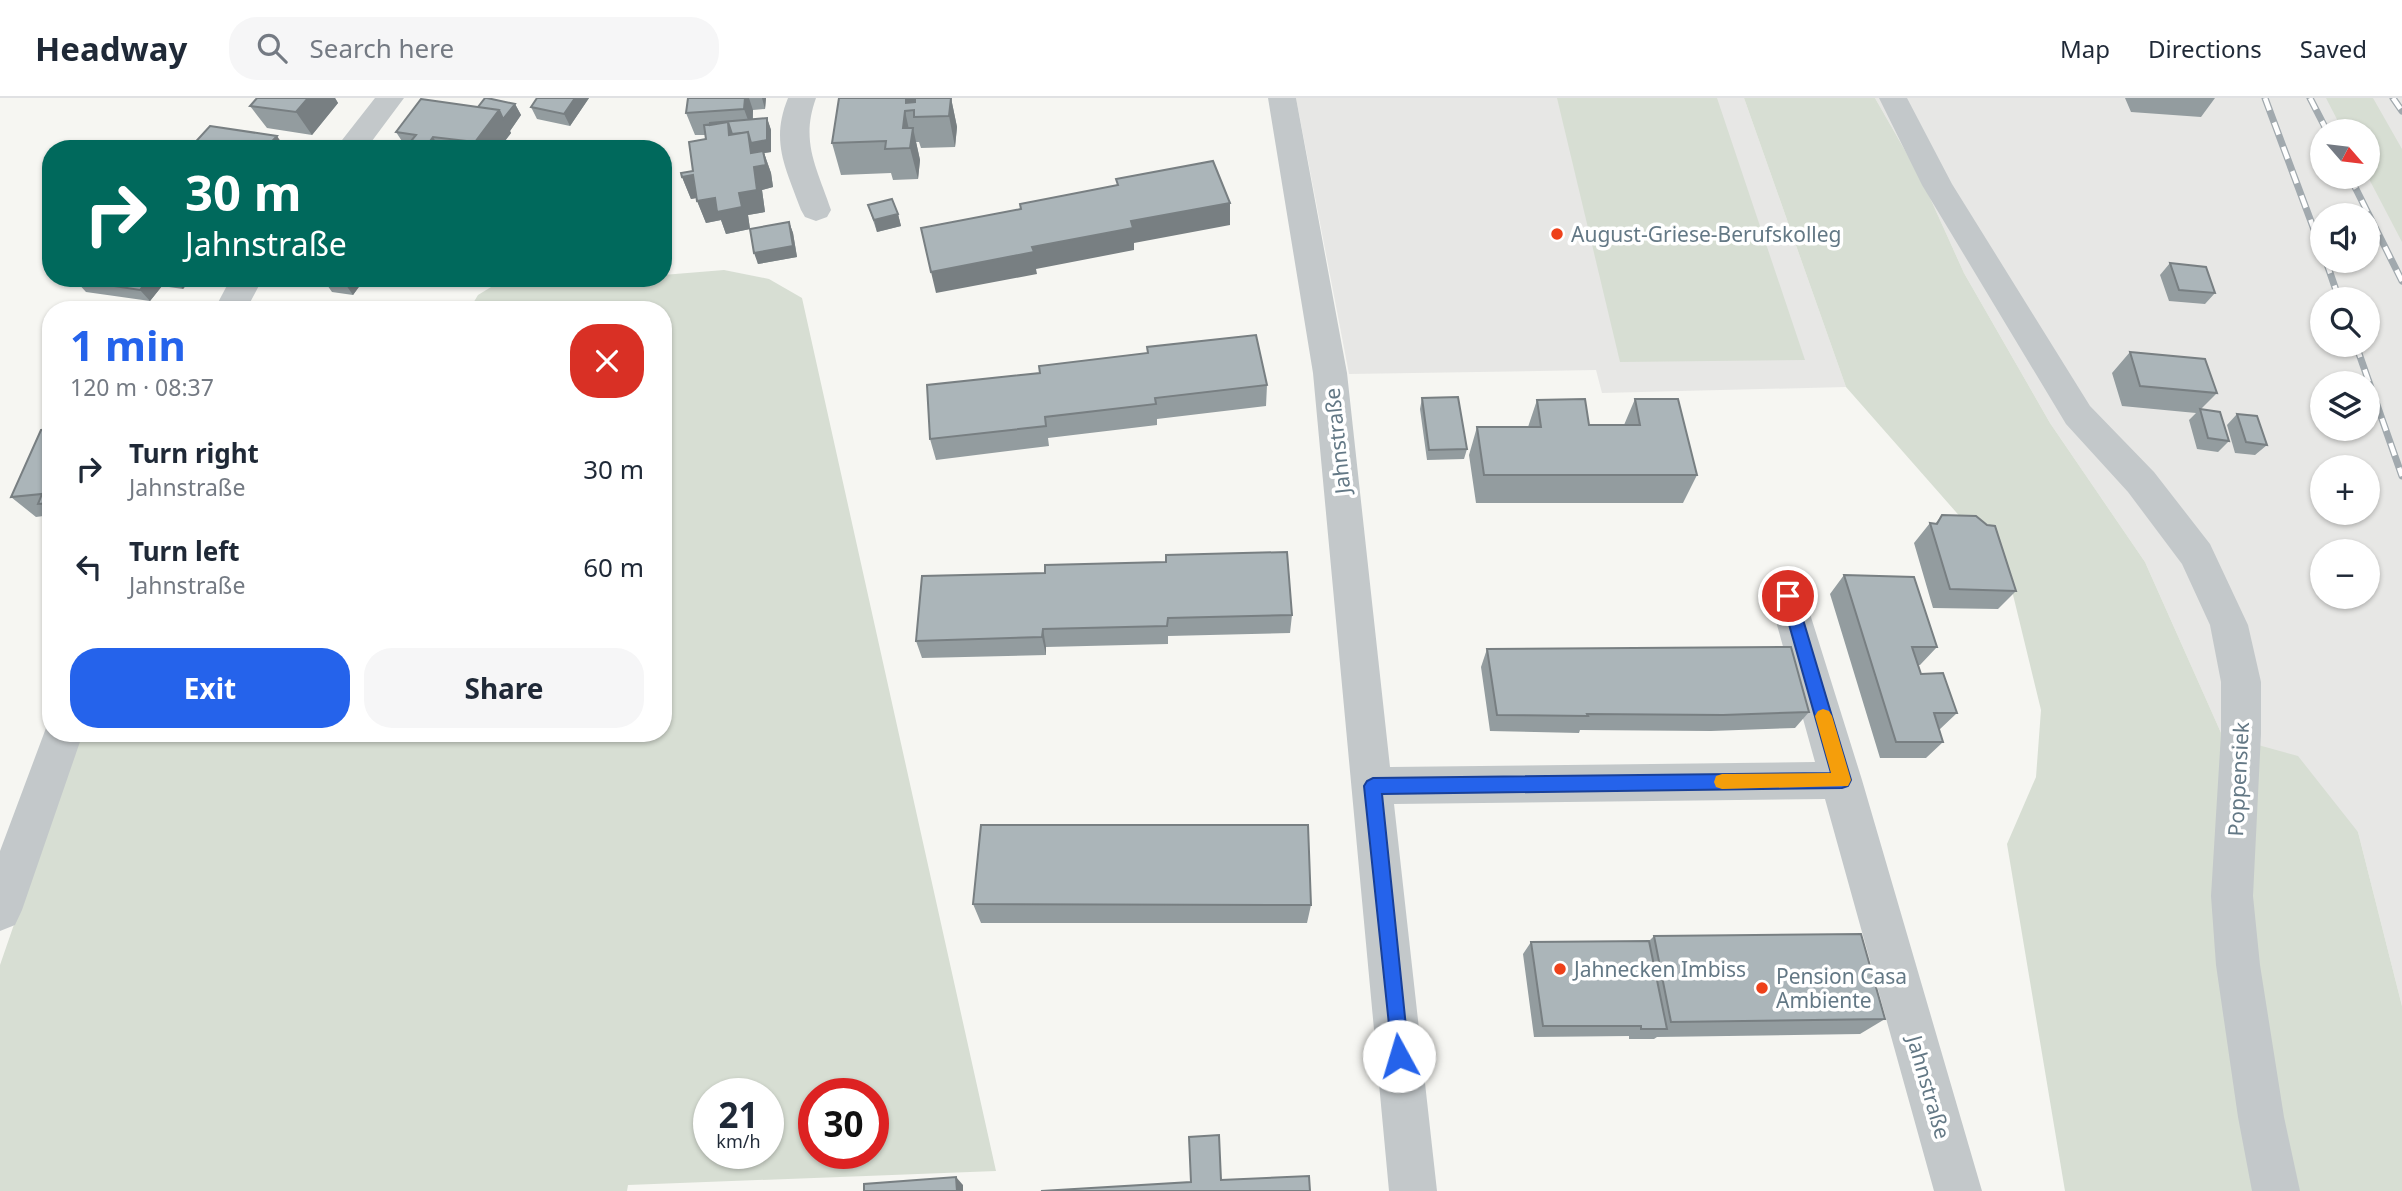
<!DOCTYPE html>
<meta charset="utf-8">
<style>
:root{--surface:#fff;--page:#f6f6f7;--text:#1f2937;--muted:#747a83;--line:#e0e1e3;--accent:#2563eb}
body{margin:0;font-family:"Noto Sans",sans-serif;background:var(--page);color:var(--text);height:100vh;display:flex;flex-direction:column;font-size:26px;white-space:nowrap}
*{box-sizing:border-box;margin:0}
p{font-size:23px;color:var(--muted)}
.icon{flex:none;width:38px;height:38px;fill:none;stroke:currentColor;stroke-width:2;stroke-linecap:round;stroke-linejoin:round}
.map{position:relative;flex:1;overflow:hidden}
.details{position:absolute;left:42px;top:203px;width:630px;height:441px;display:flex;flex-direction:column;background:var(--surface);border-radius:28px;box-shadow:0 2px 5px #0004}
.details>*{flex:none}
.banner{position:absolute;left:42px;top:42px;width:630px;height:147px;border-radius:28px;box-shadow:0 2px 5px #0004;background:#00695c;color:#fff;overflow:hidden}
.needle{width:46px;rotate:118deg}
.fabs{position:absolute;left:2310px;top:21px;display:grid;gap:14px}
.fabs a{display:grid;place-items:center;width:70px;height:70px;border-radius:50%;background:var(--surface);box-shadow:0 2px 5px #0004;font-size:35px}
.speed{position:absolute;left:693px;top:980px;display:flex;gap:14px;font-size:35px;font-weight:700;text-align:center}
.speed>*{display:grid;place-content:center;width:91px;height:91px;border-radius:50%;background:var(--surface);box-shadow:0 2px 5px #0004;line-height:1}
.speed small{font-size:18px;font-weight:400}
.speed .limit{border:10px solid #d22;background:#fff;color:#111}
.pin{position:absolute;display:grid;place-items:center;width:60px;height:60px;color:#fff;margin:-30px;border:4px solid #fff;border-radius:50%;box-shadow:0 2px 7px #0007}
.me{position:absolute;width:77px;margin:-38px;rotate:354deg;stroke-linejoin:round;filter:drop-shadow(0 0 5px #0008)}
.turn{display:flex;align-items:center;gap:24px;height:147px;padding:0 28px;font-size:32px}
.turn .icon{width:91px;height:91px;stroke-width:2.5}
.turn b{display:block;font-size:49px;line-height:60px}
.round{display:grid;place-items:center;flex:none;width:74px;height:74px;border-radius:28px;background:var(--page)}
.head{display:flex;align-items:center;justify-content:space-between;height:119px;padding:0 28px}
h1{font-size:42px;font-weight:700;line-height:52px;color:var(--accent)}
.action{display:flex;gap:14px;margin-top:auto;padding:14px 28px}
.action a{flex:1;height:80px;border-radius:28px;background:var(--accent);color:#fff;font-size:28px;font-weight:700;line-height:80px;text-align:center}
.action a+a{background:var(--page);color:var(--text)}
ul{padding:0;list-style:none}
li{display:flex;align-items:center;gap:21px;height:98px;padding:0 28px}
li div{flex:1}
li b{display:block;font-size:26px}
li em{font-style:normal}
header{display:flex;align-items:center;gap:42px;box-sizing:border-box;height:98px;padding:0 35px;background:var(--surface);border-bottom:2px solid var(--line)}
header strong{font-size:33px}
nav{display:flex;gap:38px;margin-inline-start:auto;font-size:24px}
.search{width:490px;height:63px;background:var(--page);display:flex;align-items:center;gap:18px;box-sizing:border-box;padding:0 24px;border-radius:28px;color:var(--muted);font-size:26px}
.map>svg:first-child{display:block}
.built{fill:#e7e7e5;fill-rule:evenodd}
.green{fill:#d7ded3;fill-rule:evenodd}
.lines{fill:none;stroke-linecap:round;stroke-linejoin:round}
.minor{fill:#c3c8ca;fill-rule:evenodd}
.rail-casing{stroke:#a1a9ae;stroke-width:7}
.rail{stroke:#fff;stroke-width:4.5;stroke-dasharray:13;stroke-linecap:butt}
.wall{fill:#939c9f}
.shaded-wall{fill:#787f82}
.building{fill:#abb5b9;stroke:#787f82;stroke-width:2}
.route{fill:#2563eb;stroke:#184099;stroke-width:2}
.slow{fill:#f59e0b}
.poi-dot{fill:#ee411a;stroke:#fff;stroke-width:2.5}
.labels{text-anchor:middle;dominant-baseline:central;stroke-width:7;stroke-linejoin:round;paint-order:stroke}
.poi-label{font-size:21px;fill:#637885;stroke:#fff;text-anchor:start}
.street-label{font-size:21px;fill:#637885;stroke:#fff}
</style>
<header>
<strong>Headway</strong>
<div class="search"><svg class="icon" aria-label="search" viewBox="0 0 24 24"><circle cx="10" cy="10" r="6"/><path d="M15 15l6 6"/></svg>Search here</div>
<nav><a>Map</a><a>Directions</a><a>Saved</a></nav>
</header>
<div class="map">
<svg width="2402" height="1093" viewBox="0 0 2402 1093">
<rect width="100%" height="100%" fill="#f6f6f2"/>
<path class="built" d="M 1296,0 L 1744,0 L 1846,289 L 1602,295 L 1596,272 L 1349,276 Z
M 1875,0 L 2402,0 L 2402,908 L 2358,734 L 2222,637 L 2145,464 L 2050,325 L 1964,175 L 1922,82 ZM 2322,33 L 2368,33 L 2368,79 L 2322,79 ZM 2322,117 L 2368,117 L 2368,163 L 2322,163 ZM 2322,201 L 2368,201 L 2368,247 L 2322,247 ZM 2322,285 L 2368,285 L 2368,331 L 2322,331 ZM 2322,369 L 2368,369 L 2368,415 L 2322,415 ZM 2322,453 L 2368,453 L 2368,499 L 2322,499 Z"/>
<path class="green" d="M 1557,0 L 1717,0 L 1805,262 L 1620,264 Z
M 1744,0 L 1875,0 L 1922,82 L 1964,175 L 2050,325 L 2145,464 L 2222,637 L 2298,658 L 2358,734 L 2402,908 L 2402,1093 L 2065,1093 L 2007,746 L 2036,679 L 2041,612 L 2007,472 L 1846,289 Z
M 2326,0 L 2373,0 L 2402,51 L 2402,144 L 2368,79 L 2368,33 L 2343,33 Z
M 724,172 L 769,181 L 802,200 L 996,1073 L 628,1087 L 627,1093 L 0,1093 L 0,867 L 80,635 L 663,635 L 663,212 L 469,212 L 478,197 L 496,186 L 663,180 L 663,177 ZM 709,996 L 768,996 L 768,1055 L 709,1055 ZM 814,996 L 873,996 L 873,1055 L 814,1055 Z"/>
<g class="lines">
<path class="minor" d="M 375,0 L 404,0 L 366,51 L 335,51 Z
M 788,0 L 816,0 C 800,44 817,70 831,112 L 827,119 L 816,123 L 805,119 L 801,112 C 786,70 770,44 788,0 Z
M 1268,0 L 1296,0 L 1347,275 L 1390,669 L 1815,664 L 1769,498 L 1775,487 L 1788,482 L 1801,487 L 1862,682 L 1982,1093 L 1934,1093 L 1825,701 L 1394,706 L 1437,1093 L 1389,1093 L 1313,275 Z
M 1879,0 L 1907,0 L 1952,86 L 2090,308 L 2154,374 L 2210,446 L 2248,527 L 2261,584 L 2261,636 L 2253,798 L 2260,867 L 2284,1019 L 2300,1093 L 2252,1093 L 2238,1019 L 2216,867 L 2211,798 L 2221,636 L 2221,584 L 2210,527 L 2182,466 L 2128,394 L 2066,326 L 1922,87 Z
M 231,180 L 263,180 L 246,212 L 214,212 Z
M 49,622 L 51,635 L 83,635 L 22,812 L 15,827 L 0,833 L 0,753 Z"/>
<defs>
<path id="rail" d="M 2265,0 L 2322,153
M 2310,0 L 2327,33
M 2393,0 L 2402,13
M 2350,79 L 2402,183
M 2326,163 L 2339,201
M 2356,247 L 2402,378"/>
</defs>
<use href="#rail" class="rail-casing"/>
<use href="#rail" class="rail"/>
</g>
<path class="wall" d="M 257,0 L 335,0 L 338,5 L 312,37 L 267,30 L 250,8 Z
M 589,0 L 570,28 L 537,21 L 531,9 Z
M 688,0 L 766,0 L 765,11 L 753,12 L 753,21 L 767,20 L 771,32 L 771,54 L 764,55 L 771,75 L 773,89 L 762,92 L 765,114 L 748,117 L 750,131 L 789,124 L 793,135 L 797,159 L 758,166 L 750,131 L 726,136 L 721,122 L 706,125 L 696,100 L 691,101 L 682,79 L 693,73 L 706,41 L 705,37 L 695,37 L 686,15 Z
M 839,0 L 951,0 L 957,29 L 955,49 L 921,50 L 919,44 L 916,44 L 920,62 L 918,81 L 893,82 L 891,75 L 841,77 L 832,45 Z
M 2125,0 L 2215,0 L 2201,19 L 2131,14 Z
M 515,6 L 521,17 L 510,33 L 511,35 L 499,51 L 407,51 L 396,34 L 478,9 Z
M 868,107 L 898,116 L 901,128 L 877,134 Z
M 2170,165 L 2215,195 L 2205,206 L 2169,203 L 2160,177 Z
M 77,180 L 192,180 L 183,191 L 162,188 L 150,203 L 86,194 L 75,182 Z
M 316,180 L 385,180 L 379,188 L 361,186 L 353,197 L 332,194 L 325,184 L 318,183 Z
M 1147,249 L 1267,287 L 1266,308 L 1157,321 L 1157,327 L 1048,340 L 1049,348 L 936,362 L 930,341 L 1040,275 L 1147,255 Z
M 2130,254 L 2217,295 L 2201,311 L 2229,343 L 2218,354 L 2197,351 L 2189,322 L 2196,315 L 2122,308 L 2112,275 Z
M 1422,300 L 1467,351 L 1464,361 L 1427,362 L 1420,311 Z
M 1635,301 L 1697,377 L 1683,405 L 1476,405 L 1469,357 L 1477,329 L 1528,329 L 1537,302 L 1589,327 L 1624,327 Z
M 2237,316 L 2267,347 L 2255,357 L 2235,355 L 2227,327 Z
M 51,331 L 51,417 L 36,419 L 11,399 Z
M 1942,417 L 2016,493 L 1998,511 L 1933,510 L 1914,445 L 1930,425 L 1935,426 Z
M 1844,477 L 1937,549 L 1920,567 L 1918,567 L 1921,576 L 1957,615 L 1939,632 L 1943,644 L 1926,660 L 1880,660 L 1830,496 Z
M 922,478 L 1292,517 L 1290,535 L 1168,538 L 1168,546 L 1046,549 L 1046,557 L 922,560 L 916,543 Z
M 1487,551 L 1809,614 L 1795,630 L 1711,633 L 1580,632 L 1579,635 L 1490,633 L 1481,569 Z
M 973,806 L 1311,807 L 1307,825 L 981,825 Z
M 1654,838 L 1885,921 L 1860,936 L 1657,939 L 1654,941 L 1629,941 L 1629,938 L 1534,939 L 1523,856 L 1531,844 L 1649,843 Z"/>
<path class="shaded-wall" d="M 308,0 L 335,0 L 338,5 L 312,37 L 296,14 Z
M 575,0 L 589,0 L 570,28 L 564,16 Z
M 745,0 L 749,0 L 753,12 L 752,33 L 744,11 Z
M 762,0 L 766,0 L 765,11 Z
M 906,0 L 917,0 L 914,12 L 906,5 Z
M 951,0 L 957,29 L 955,49 L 949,18 Z
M 515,6 L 521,17 L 510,33 L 511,35 L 499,51 L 479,51 L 475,44 L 499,12 Z
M 905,13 L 911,41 L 913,30 L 920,62 L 918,81 L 910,50 L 903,30 Z
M 767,20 L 771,32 L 771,54 L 764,55 L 771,75 L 773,89 L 762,92 L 765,114 L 748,117 L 750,131 L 726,136 L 721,122 L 706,125 L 697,103 L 713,50 L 728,24 L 748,34 Z
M 277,38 L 286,51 L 265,51 Z
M 433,39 L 440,51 L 431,51 L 428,46 Z
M 693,77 L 702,99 L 691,101 L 682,79 Z
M 1230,105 L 1230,127 L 1134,145 L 1134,152 L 1036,171 L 1037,176 L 936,195 L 931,174 L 1131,123 Z
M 898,116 L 901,128 L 877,134 L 874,122 Z
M 789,124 L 793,135 L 797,159 L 758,166 L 754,155 Z
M 149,180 L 155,180 L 162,188 L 150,203 L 140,192 Z
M 173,180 L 192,180 L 183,191 Z
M 341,180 L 357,180 L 361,186 L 353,197 Z
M 373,180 L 385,180 L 379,188 Z
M 1043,531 L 1046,549 L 1046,557 L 1042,539 Z
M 956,1079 L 963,1087 L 963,1093 L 957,1093 Z"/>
<path class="building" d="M 257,0 L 308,0 L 296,14 L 250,8 Z
M 485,0 L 487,0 L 515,6 L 503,21 L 499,12 L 478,9 Z
M 537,0 L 575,0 L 564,16 L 531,9 Z
M 688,0 L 745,0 L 744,11 L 686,15 Z
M 839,0 L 906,0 L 906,5 L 915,4 L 915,0 L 951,0 L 949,18 L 914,19 L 914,12 L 905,13 L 903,30 L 913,30 L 910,50 L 885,51 L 886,43 L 832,45 Z
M 421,1 L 499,12 L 475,44 L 433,39 L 428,46 L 411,43 L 416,37 L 396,34 Z
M 767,20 L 767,42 L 751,45 L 748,34 L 732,36 L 728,24 L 710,27 L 710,25 Z
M 728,24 L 729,37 L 748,34 L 751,55 L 763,53 L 766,67 L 754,69 L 757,92 L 739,95 L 742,109 L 717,114 L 715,100 L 697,103 L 693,77 L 682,79 L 681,75 L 693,73 L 689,44 L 706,41 L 704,27 Z
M 210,28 L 277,38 L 265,51 L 189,51 Z
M 1213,63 L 1230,105 L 1131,123 L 1133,130 L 1032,149 L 1034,154 L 931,174 L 921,130 L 1021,111 L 1020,106 L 1118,87 L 1116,81 Z
M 892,101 L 898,116 L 874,122 L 868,107 Z
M 789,124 L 793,148 L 754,155 L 750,131 Z
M 2170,165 L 2206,169 L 2215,195 L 2179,192 Z
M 77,180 L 149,180 L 140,192 L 75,182 Z
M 1256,237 L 1267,287 L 1155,300 L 1156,306 L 1045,319 L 1046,328 L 930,341 L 927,287 L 1040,275 L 1039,268 L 1148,255 L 1147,249 Z
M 2130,254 L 2205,261 L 2217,295 L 2140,288 Z
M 1458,299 L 1467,351 L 1429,352 L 1422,300 Z
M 1585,301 L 1589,327 L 1640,327 L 1635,301 L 1678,301 L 1697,377 L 1484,377 L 1477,329 L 1541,329 L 1537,302 Z
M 2200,311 L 2220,314 L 2229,343 L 2208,340 Z
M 2237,316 L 2257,318 L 2267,347 L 2246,344 Z
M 51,331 L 51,405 L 38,406 L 42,396 L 11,399 L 41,332 Z
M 1942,417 L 1976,418 L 1987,427 L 1995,428 L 2016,493 L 1950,491 L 1930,425 L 1937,426 Z
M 1287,454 L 1292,517 L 1168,520 L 1167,528 L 1043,531 L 1042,539 L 916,543 L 922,478 L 1045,475 L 1045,467 L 1166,464 L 1166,457 Z
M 1844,477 L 1914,479 L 1937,549 L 1912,549 L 1921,576 L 1943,575 L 1957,615 L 1934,615 L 1943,644 L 1896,644 Z
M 1791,549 L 1809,614 L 1723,617 L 1587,616 L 1588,618 L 1497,617 L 1487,551 Z
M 981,727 L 1308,727 L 1311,807 L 973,806 Z
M 1861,836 L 1885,921 L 1671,924 L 1654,838 Z
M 1649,843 L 1667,931 L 1641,931 L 1641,928 L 1543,928 L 1531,844 Z
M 1219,1037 L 1221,1082 L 1309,1078 L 1310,1093 L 1041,1093 L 1191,1084 L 1189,1039 Z
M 956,1079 L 957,1093 L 864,1093 L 864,1086 Z"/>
<path class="route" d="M 1788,492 L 1796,498 L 1851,682 L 1848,688 L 1842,690 L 1382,696 L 1409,958 L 1406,965 L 1399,968 L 1393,965 L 1364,688 L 1367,683 L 1373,680 L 1831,675 L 1781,498 Z"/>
<path class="slow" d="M 1823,611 L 1829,613 L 1832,618 L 1851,682 L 1848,688 L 1722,691 L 1716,689 L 1714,684 L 1716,678 L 1722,676 L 1831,675 L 1815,618 L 1818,613 Z"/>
<g class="poi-dot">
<circle cx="1557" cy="136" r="7"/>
<circle cx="1560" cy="871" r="7"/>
<circle cx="1762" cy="890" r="7"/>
</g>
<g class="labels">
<g class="poi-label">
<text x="1571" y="136">August-Griese-Berufskolleg</text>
<text x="1574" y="871">Jahnecken Imbiss</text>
<text x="1776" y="878">Pension Casa<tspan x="1776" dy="24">Ambiente</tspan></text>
</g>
<g class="street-label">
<text transform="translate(1337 343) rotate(-96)">Jahnstraße</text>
<text transform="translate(2238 681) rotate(-87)">Poppensiek</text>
<text transform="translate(1929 989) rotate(74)">Jahnstraße</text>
</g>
</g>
</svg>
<div class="fabs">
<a><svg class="needle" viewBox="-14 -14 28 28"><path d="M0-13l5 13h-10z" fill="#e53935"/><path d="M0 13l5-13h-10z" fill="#747a83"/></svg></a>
<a><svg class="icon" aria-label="sound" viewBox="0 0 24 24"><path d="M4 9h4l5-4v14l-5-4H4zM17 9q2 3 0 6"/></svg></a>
<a><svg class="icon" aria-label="search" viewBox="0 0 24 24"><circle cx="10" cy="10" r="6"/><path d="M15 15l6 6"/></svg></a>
<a><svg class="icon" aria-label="layers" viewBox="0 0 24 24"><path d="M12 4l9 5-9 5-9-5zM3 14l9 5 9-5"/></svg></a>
<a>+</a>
<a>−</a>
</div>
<div class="speed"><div>21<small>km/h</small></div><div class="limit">30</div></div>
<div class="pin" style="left:1788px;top:498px;background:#d93025"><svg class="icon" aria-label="arrive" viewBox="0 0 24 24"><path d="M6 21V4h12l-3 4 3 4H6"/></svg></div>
<svg class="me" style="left:1399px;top:958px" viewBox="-20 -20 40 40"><circle r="19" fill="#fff"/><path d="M0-13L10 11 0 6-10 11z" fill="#2563eb"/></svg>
<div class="banner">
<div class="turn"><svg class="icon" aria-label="right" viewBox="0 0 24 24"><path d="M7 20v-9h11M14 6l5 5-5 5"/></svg><div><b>30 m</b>Jahnstraße</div></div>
</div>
<section class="details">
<div class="head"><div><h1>1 min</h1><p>120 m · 08:37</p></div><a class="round" style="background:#d93025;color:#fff"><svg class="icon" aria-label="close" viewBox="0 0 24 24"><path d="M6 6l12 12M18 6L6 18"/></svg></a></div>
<ul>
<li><svg class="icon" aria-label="right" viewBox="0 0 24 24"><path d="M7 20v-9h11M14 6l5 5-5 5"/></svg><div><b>Turn right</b><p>Jahnstraße</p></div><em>30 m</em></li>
<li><svg class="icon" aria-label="left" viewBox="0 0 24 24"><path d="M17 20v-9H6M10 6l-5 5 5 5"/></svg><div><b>Turn left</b><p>Jahnstraße</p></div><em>60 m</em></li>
</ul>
<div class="action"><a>Exit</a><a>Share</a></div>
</section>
</div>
